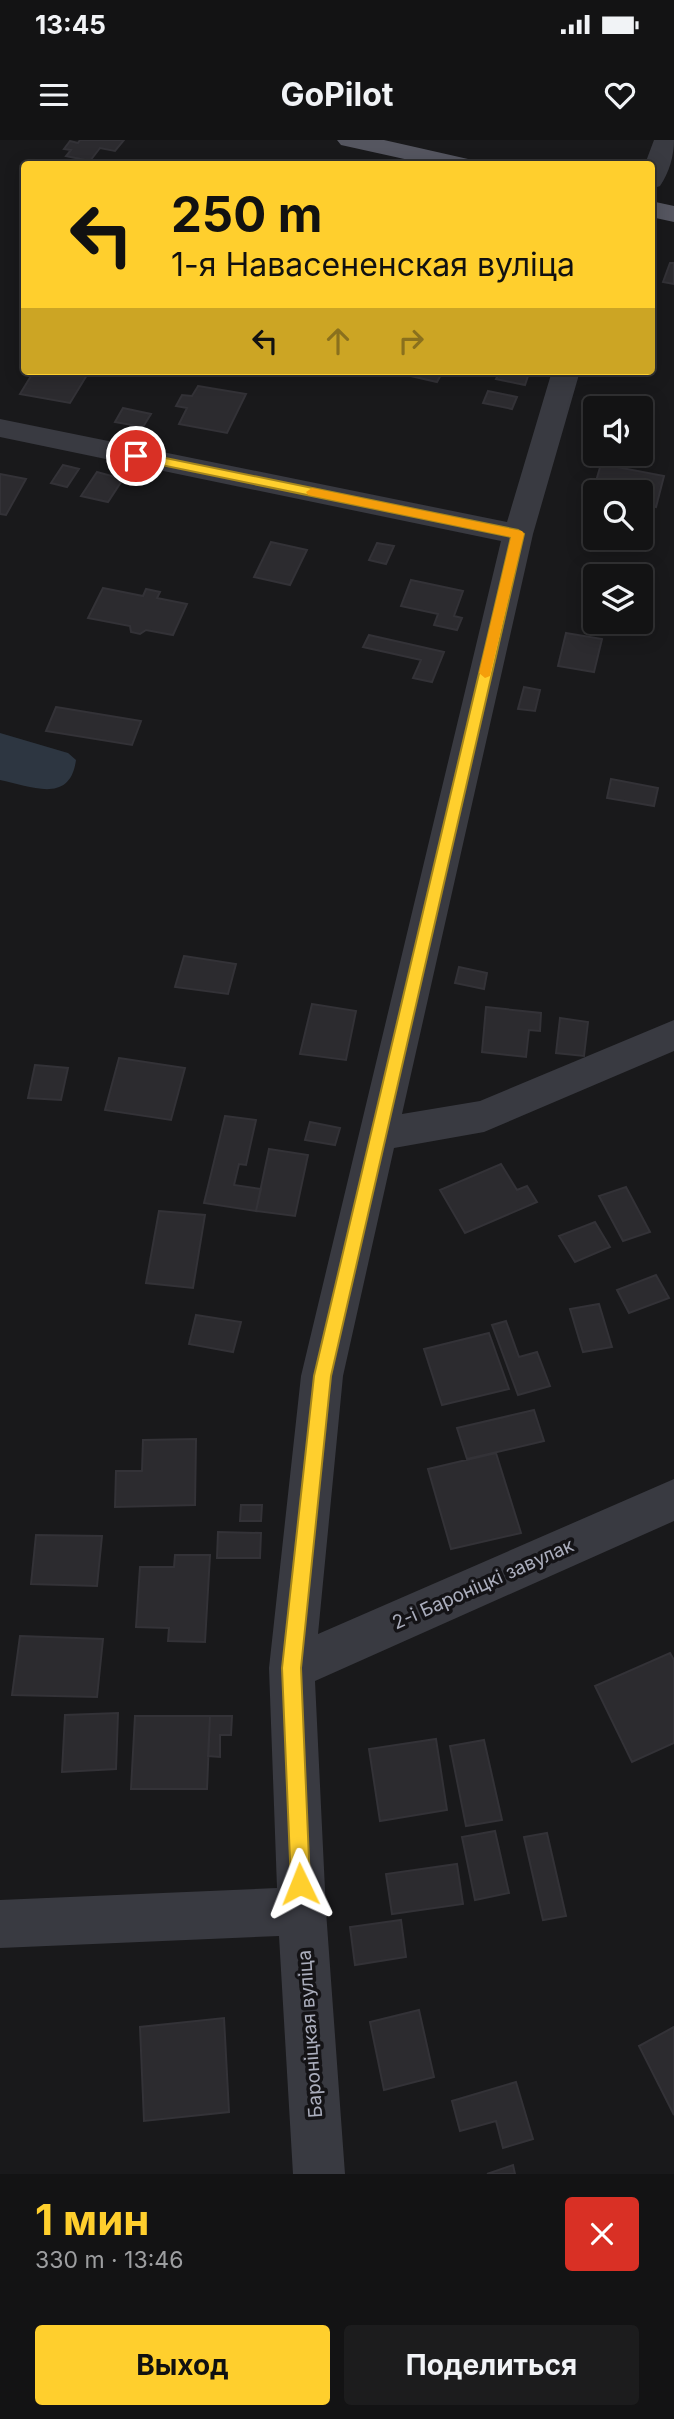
<!DOCTYPE html>
<html lang="ru">
<meta charset="utf-8">
<style>
:root{--surface:#131314;--page:#1c1c1d;--text:#f1f3f6;--muted:#9d9ea0;--line:#323234;--accent:#ffcf2d}
body{margin:0;font-family:Inter,sans-serif;background:var(--page);color:var(--text);height:100vh;display:flex;flex-direction:column;font-size:26px;white-space:nowrap}
*{box-sizing:border-box;margin:0}
p{font-size:23px;color:var(--muted)}
.icon{flex:none;width:38px;height:38px;fill:none;stroke:currentColor;stroke-width:2;stroke-linecap:round;stroke-linejoin:round}
.map{position:relative;height:2034px;overflow:hidden}
.details{display:flex;flex-direction:column;background:var(--surface);flex:1}
.details>*{flex:none}
.hud{position:absolute;left:21px;top:21px;width:634px;height:214px;border-radius:7px;box-shadow:0 4px 18px #0003,0 0 0 2px var(--line);background:#ffcf2d;color:#111;overflow:hidden}
.tools{position:absolute;left:583px;top:256px;display:grid;gap:14px}
.tools a{display:grid;place-items:center;width:70px;height:70px;border-radius:7px;background:var(--surface);box-shadow:0 4px 18px #0003,0 0 0 2px var(--line);font-size:35px}
.pin{position:absolute;display:grid;place-items:center;width:60px;height:60px;color:#fff;margin:-30px;border:4px solid #fff;border-radius:50%;box-shadow:0 2px 7px #0007}
.me{position:absolute;width:77px;margin:-38px;rotate:358deg;stroke-linejoin:round;filter:drop-shadow(0 0 5px #0008)}
.turn{display:flex;align-items:center;gap:24px;height:147px;padding:0 35px;font-size:32px}
.turn .icon{width:91px;height:91px;stroke-width:2.5}
.turn b{display:block;font-size:49px;line-height:60px}
.lanes{display:flex;align-items:center;height:66px;padding:0 35px;background:#0003;justify-content:center;gap:35px;direction:ltr}
.lanes .off{opacity:.35}
.round{display:grid;place-items:center;flex:none;width:74px;height:74px;border-radius:7px;background:var(--page)}
.summary{display:flex;align-items:center;justify-content:space-between;height:119px;padding:0 35px}
h1{font-size:42px;font-weight:700;line-height:52px;color:var(--accent)}
.cta{display:flex;gap:14px;margin-top:auto;padding:14px 35px}
.cta a{flex:1;height:80px;border-radius:7px;background:var(--accent);color:#111;font-size:28px;font-weight:700;line-height:80px;text-align:center}
.cta a+a{background:var(--page);color:var(--text)}
.status{display:flex;justify-content:space-between;align-items:center;height:49px;padding:0 35px;background:var(--surface);direction:ltr}
.status svg{height:19px;fill:currentColor}
header{display:flex;justify-content:space-between;align-items:center;height:91px;padding:0 35px;background:var(--surface);font-size:32px;font-weight:700}
.map>svg:first-child{display:block}
.water{fill:#2d3641}
.building{fill:#2c2b2f;stroke:#333237;stroke-width:2}
.lines{fill:none;stroke-linecap:round;stroke-linejoin:round}
.minor{fill:#393a41;fill-rule:evenodd}
.major{fill:#555660;fill-rule:evenodd}
.route{fill:#ffcf2d;stroke:#a6871d;stroke-width:2}
.slow{fill:#f59e0b}
.labels{text-anchor:middle;dominant-baseline:central;stroke-width:7;stroke-linejoin:round;paint-order:stroke}
.street-label{font-size:19px;fill:#aaadbc;stroke:#141316}
</style>
<div class="status"><b>13:45</b><svg viewBox="0 0 49 12"><path d="M0 12V9h3v3zM5 12V6h3v6zM10 12V3h3v9zM15 12V0h3v12zM26 1h20v11H26zM47 4h2v5h-2z"/></svg></div>
<header><svg class="icon" aria-label="menu" viewBox="0 0 24 24"><path d="M4 6h16M4 12h16M4 18h16"/></svg>GoPilot<svg class="icon" aria-label="heart" viewBox="0 0 24 24"><path d="M12 20l-8-8c-3-5 5-10 8-4 3-6 11-1 8 4z"/></svg></header>
<div class="map">
<svg width="674" height="2034" viewBox="0 0 674 2034">
<rect width="100%" height="100%" fill="#19191b"/>
<path class="water" d="M 0,593 L 68,613 L 76,620 C 70,665 31,646 0,640 Z"/>
<path class="building" d="M 80,0 L 124,0 L 115,11 L 100,8 L 90,21 L 66,16 L 71,10 L 64,9 L 70,1 L 78,3 Z
M 670,123 L 674,123 L 674,144 L 663,142 Z
M 34,231 L 65,231 L 87,235 L 70,263 L 20,254 Z
M 389,231 L 443,231 L 437,242 Z
M 500,231 L 503,231 L 528,236 L 525,245 L 496,239 Z
M 198,246 L 246,254 L 227,293 L 179,284 L 187,268 L 176,266 L 182,255 L 192,256 Z
M 488,251 L 517,257 L 512,269 L 483,263 Z
M 123,268 L 151,274 L 143,287 L 115,282 Z
M 601,324 L 664,336 L 656,367 L 640,364 L 640,352 L 595,352 L 595,356 L 592,355 Z
M 63,325 L 79,329 L 67,347 L 51,343 Z
M 97,332 L 123,339 L 108,362 L 81,356 Z
M 0,334 L 26,339 L 6,375 L 0,374 Z
M 271,402 L 307,410 L 290,445 L 254,437 Z
M 377,403 L 394,406 L 386,424 L 369,420 Z
M 411,440 L 463,451 L 454,476 L 462,478 L 457,490 L 434,485 L 438,474 L 401,466 Z
M 103,448 L 143,456 L 146,449 L 160,452 L 157,458 L 187,464 L 173,495 L 146,490 L 140,494 L 131,492 L 130,486 L 88,478 Z
M 566,493 L 602,499 L 594,532 L 558,526 Z
M 369,495 L 444,512 L 432,542 L 413,538 L 421,520 L 363,507 Z
M 524,547 L 540,550 L 535,571 L 518,569 Z
M 56,567 L 141,581 L 132,605 L 46,591 Z
M 611,639 L 658,648 L 654,666 L 607,658 Z
M 184,816 L 236,824 L 228,854 L 175,847 Z
M 459,827 L 487,833 L 484,849 L 455,843 Z
M 312,864 L 356,871 L 346,920 L 300,914 Z
M 486,867 L 541,873 L 540,891 L 529,890 L 526,917 L 482,912 Z
M 560,878 L 588,882 L 584,916 L 556,913 Z
M 119,918 L 185,928 L 171,980 L 105,970 Z
M 35,925 L 68,928 L 61,960 L 28,958 Z
M 225,976 L 256,980 L 246,1025 L 239,1024 L 234,1045 L 261,1049 L 256,1071 L 204,1063 Z
M 310,982 L 340,988 L 335,1005 L 305,1000 Z
M 269,1009 L 308,1015 L 295,1076 L 256,1071 Z
M 501,1024 L 517,1050 L 527,1046 L 537,1062 L 465,1093 L 440,1050 Z
M 626,1047 L 650,1092 L 623,1101 L 599,1056 Z
M 159,1071 L 205,1075 L 193,1148 L 146,1143 Z
M 595,1082 L 610,1107 L 575,1122 L 559,1096 Z
M 656,1135 L 669,1158 L 629,1173 L 617,1150 Z
M 599,1164 L 612,1207 L 583,1212 L 570,1169 Z
M 196,1175 L 241,1182 L 233,1212 L 189,1204 Z
M 506,1181 L 519,1217 L 537,1212 L 550,1246 L 518,1255 L 492,1185 Z
M 489,1193 L 509,1249 L 442,1265 L 424,1209 Z
M 534,1270 L 544,1301 L 467,1319 L 457,1288 Z
M 196,1299 L 195,1365 L 115,1367 L 116,1331 L 142,1331 L 143,1300 Z
M 496,1313 L 521,1393 L 451,1409 L 428,1329 Z
M 241,1365 L 262,1365 L 261,1381 L 240,1381 Z
M 218,1392 L 261,1393 L 260,1418 L 217,1418 Z
M 36,1395 L 102,1396 L 97,1446 L 31,1444 Z
M 175,1415 L 210,1415 L 205,1502 L 168,1501 L 169,1488 L 136,1487 L 140,1427 L 174,1427 Z
M 20,1496 L 103,1499 L 97,1557 L 12,1555 Z
M 670,1513 L 674,1520 L 674,1603 L 632,1622 L 595,1546 Z
M 118,1573 L 116,1629 L 62,1632 L 65,1575 Z
M 135,1576 L 210,1576 L 207,1649 L 131,1649 Z
M 210,1576 L 232,1576 L 231,1595 L 220,1595 L 220,1617 L 208,1616 Z
M 436,1599 L 447,1670 L 380,1681 L 369,1609 Z
M 484,1600 L 502,1680 L 466,1686 L 450,1606 Z
M 495,1691 L 509,1753 L 475,1760 L 462,1697 Z
M 547,1693 L 566,1776 L 543,1780 L 524,1697 Z
M 457,1724 L 463,1764 L 392,1774 L 386,1734 Z
M 401,1780 L 406,1817 L 355,1825 L 350,1787 Z
M 419,1870 L 434,1937 L 384,1950 L 370,1882 Z
M 224,1878 L 229,1972 L 144,1981 L 140,1887 Z
M 674,1887 L 674,1975 L 639,1906 Z
M 516,1942 L 533,1999 L 503,2008 L 496,1981 L 460,1991 L 452,1961 Z
M 513,2025 L 515,2034 L 487,2034 Z"/>
<g class="lines">
<path class="minor" d="M 654,0 L 674,0 C 674,16 669,33 660,46 L 651,49 L 651,24 L 645,24 Z
M 552,231 L 580,231 L 533,394 L 402,974 L 480,961 L 674,880 L 674,911 L 484,992 L 394,1008 L 343,1236 L 318,1494 L 674,1339 L 674,1381 L 315,1541 L 326,1771 L 345,2034 L 293,2034 L 279,1796 L 0,1808 L 0,1760 L 277,1748 L 269,1528 L 301,1236 L 501,401 L 0,297 L 0,279 L 507,382 Z"/>
<path class="major" d="M 337,0 L 384,0 L 468,19 L 472,24 L 427,24 L 341,5 Z
M 651,61 L 674,66 L 674,82 L 651,77 Z"/>
</g>
<path class="route" d="M 136,312 L 518,390 L 524,394 L 331,1236 L 301,1528 L 310,1744 L 308,1751 L 300,1754 L 293,1751 L 291,1744 L 282,1528 L 314,1236 L 511,397 L 132,319 L 132,313 Z"/>
<path class="slow" d="M 312,348 L 522,391 L 524,394 L 490,536 L 485,538 L 479,533 L 511,397 L 308,355 L 306,352 Z"/>
<g class="labels">
<g class="street-label">
<text transform="translate(483 1444) rotate(-24)">2-і Бароніцкі завулак</text>
<text transform="translate(310 1894) rotate(-94)">Бароніцкая вуліца</text>
</g>
</g>
</svg>
<div class="tools">
<a><svg class="icon" aria-label="sound" viewBox="0 0 24 24"><path d="M4 9h4l5-4v14l-5-4H4zM17 9q2 3 0 6"/></svg></a>
<a><svg class="icon" aria-label="search" viewBox="0 0 24 24"><circle cx="10" cy="10" r="6"/><path d="M15 15l6 6"/></svg></a>
<a><svg class="icon" aria-label="layers" viewBox="0 0 24 24"><path d="M12 4l9 5-9 5-9-5zM3 14l9 5 9-5"/></svg></a>
</div>
<div class="pin" style="left:136px;top:316px;background:#d93025"><svg class="icon" aria-label="arrive" viewBox="0 0 24 24"><path d="M6 21V4h12l-3 4 3 4H6"/></svg></div>
<svg class="me" style="left:300px;top:1744px" viewBox="-20 -20 40 40"><path d="M0-17L14 15 0 8-14 15z" fill="#ffcf2d" stroke="#fff" stroke-width="4"/></svg>
<div class="hud">
<div class="turn"><svg class="icon" aria-label="left" viewBox="0 0 24 24"><path d="M17 20v-9H6M10 6l-5 5 5 5"/></svg><div><b>250 m</b>1-я Навасененская вуліца</div></div>
<div class="lanes"><svg class="icon" aria-label="left" viewBox="0 0 24 24"><path d="M17 20v-9H6M10 6l-5 5 5 5"/></svg><svg class="icon off" aria-label="ahead" viewBox="0 0 24 24"><path d="M12 20V5M6 11l6-6 6 6"/></svg><svg class="icon off" aria-label="right" viewBox="0 0 24 24"><path d="M7 20v-9h11M14 6l5 5-5 5"/></svg></div>
</div>
</div>
<section class="details">
<div class="summary"><div><h1>1 мин</h1><p>330 m · 13:46</p></div><a class="round" style="background:#d93025;color:#fff"><svg class="icon" aria-label="close" viewBox="0 0 24 24"><path d="M6 6l12 12M18 6L6 18"/></svg></a></div>
<div class="cta"><a>Выход</a><a>Поделиться</a></div>
</section>
